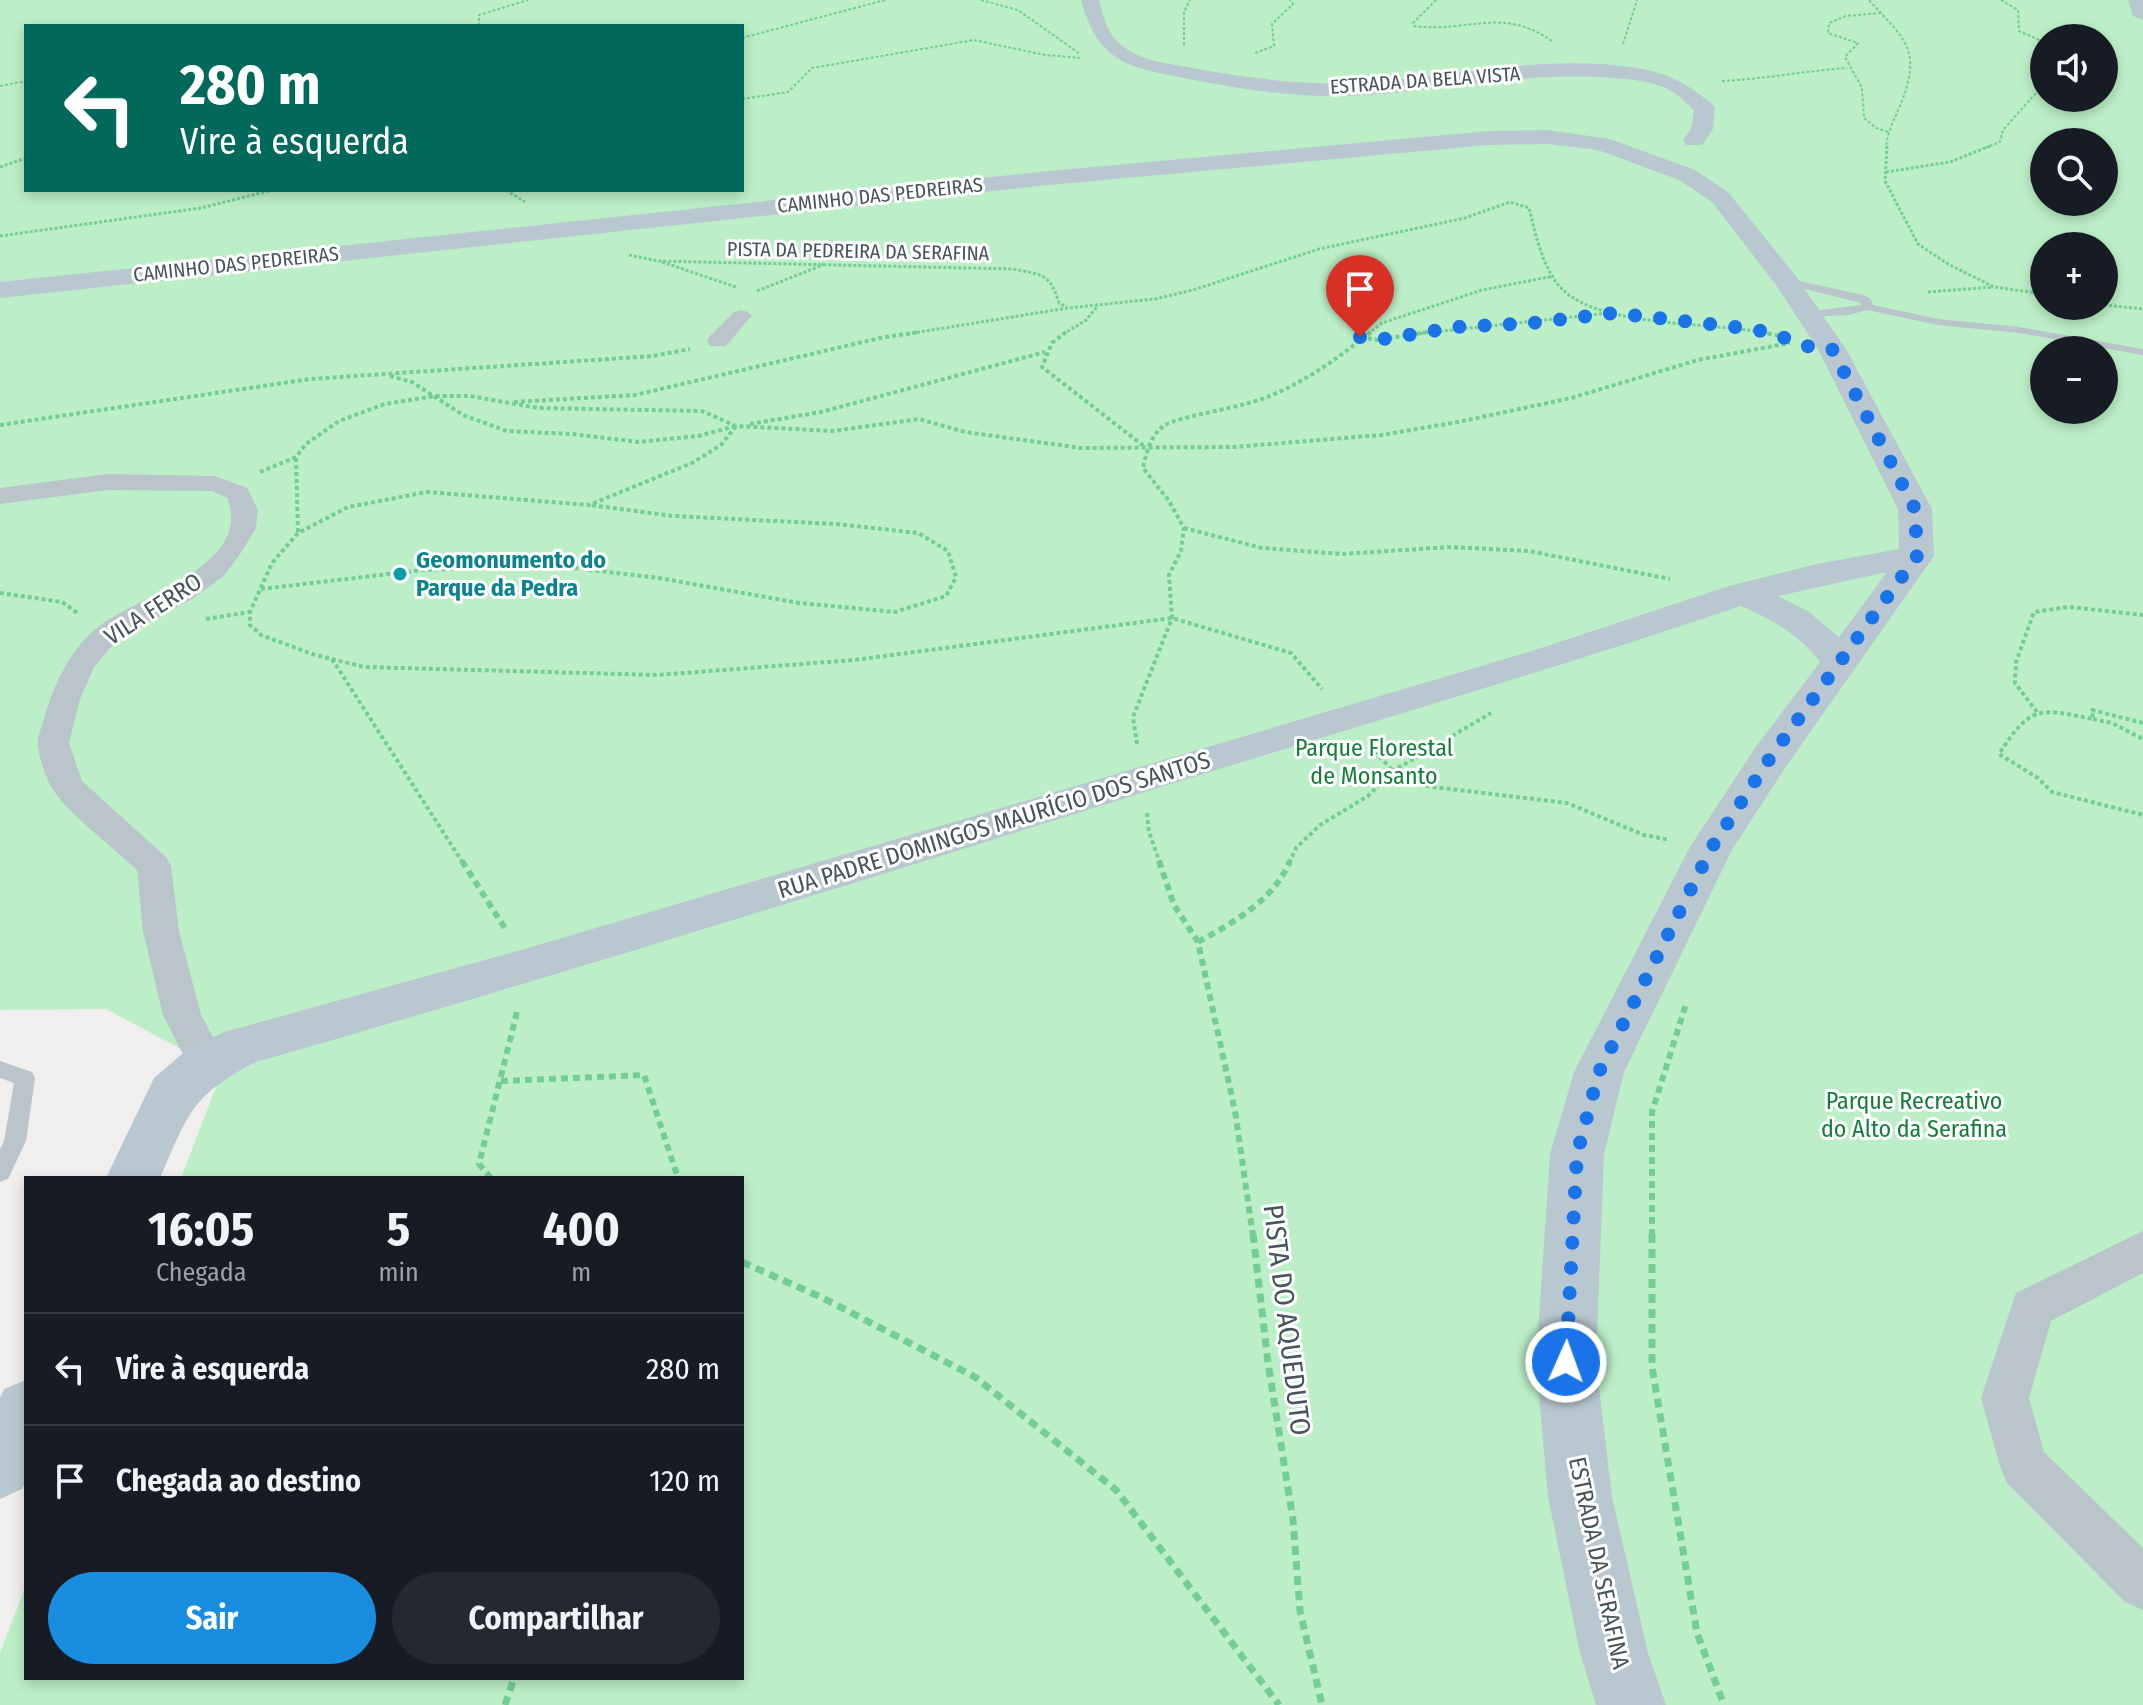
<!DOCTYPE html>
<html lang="pt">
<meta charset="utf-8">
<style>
:root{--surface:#171b24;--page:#242831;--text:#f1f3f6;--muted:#9ea1a6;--line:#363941;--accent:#198ee0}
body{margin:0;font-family:"Fira Sans Condensed",sans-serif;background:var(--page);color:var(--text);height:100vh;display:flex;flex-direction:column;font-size:30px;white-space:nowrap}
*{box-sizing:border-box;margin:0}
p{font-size:26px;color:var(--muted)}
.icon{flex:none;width:44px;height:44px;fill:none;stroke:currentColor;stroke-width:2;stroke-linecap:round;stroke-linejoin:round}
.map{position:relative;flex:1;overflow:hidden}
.drawer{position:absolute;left:24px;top:1176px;width:720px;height:504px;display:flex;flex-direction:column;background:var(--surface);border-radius:0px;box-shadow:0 4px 12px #0003}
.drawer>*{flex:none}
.hud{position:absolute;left:24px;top:24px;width:720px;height:168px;border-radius:0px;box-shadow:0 4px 12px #0003;background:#00695c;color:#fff;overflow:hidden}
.tools{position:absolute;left:2030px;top:24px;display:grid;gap:16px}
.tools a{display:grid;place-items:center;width:88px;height:88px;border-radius:50%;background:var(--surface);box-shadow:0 4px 12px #0003;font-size:40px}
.pin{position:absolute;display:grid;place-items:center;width:68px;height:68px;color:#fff;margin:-82px -34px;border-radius:50% 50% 50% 0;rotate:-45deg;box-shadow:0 0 8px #0007}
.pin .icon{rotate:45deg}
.me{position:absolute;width:88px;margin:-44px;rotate:2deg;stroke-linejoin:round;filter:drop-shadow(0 0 6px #0008)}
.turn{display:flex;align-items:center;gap:28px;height:168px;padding:0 24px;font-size:36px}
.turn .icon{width:104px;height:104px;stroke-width:2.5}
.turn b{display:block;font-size:56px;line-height:68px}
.eta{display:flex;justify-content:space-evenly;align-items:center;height:136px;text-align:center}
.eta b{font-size:48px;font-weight:700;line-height:56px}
.action{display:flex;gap:16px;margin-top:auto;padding:16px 24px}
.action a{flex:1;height:92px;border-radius:48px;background:var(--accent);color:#fff;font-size:32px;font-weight:700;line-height:92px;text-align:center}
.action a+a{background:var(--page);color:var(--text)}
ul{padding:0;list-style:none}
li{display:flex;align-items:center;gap:24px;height:112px;padding:0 24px;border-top:2px solid var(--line)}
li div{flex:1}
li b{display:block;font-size:30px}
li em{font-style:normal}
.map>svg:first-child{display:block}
.green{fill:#bcefc7;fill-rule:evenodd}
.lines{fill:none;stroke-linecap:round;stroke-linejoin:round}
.path-far4{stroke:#74cd93;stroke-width:2;stroke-dasharray:3 2;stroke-linecap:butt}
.path-far3{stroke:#74cd93;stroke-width:3;stroke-dasharray:3 2;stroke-linecap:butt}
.path-far2{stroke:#74cd93;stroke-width:4;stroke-dasharray:4 3;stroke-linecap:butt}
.path-far1{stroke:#74cd93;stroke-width:6;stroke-dasharray:7 5;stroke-linecap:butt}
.path{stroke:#74cd93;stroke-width:7;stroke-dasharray:9 6;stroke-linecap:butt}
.lane{fill:#b9c5cb;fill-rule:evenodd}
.street{fill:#b9c5cb;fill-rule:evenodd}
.secondary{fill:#b9c8d0;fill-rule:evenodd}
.route{stroke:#1a73e8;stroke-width:14;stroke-dasharray:0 25.2}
.culture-dot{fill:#0f9aa8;stroke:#fff;stroke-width:3}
.labels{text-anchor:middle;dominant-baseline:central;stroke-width:6;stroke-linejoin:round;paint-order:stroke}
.far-street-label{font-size:20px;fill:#46555b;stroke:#fff}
.culture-label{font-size:24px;font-weight:bold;fill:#0d838f;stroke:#fff;text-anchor:start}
.street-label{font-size:24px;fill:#46555b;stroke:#fff}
.park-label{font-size:24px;fill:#177d3a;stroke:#fff}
.near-street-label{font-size:28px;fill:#46555b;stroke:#fff}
</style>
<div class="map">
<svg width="2143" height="1705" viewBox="0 0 2143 1705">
<rect width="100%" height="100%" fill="#f1eeee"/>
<path class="green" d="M 0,0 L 2143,0 L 2143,1705 L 0,1705 L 0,1653 L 26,1585 L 26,1678 L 742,1678 L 742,1178 L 181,1178 L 222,1071 L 106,1009 L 0,1010 ZM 26,26 L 742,26 L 742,190 L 26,190 ZM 2044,38 L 2104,38 L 2104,98 L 2044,98 ZM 2044,142 L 2104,142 L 2104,202 L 2044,202 ZM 2044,246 L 2104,246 L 2104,306 L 2044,306 ZM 2044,350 L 2104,350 L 2104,410 L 2044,410 Z"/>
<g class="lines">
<path class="path-far4" d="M 981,0 L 1018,10 L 1080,54
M 1436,0 L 1413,23 L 1414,26 C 1468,33 1502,6 1552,41
M 1869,0 C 1905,40 1923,49 1900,106 C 1894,120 1887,132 1886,148
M 2001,0 L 2018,10 L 2019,31 L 2044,42
M 1881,13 L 1846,16 L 1829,23 L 1828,33 L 1858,43 L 1845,57 L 1862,88 L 1864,118 L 1876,128 L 1888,132
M 479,26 L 479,15 L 528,0
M 742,38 L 885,0
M 1623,44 L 1637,0
M 1184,45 L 1184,12 L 1190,0
M 1255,53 L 1274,46 L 1272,24 L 1293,4 L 1290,0
M 1722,81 C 1764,79 1805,71 1847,68
M 0,86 L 26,81
M 742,99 L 788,92 L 812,68 L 974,40 L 1045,55 L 1082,58
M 1985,148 L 2000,142 L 2003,130 L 2044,84"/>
<path class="path-far3" d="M 1887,146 L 1885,181 L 1918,244 L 1948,264 L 1994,287 L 2044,294
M 0,167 L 26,158
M 1886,172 L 1950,162 L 1990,146
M 506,190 L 525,202
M 0,236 L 201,208 L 272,190
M 629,255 L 658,261 L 1013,269 C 1042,275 1050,273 1059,303 L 1067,307
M 662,262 L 736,287
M 757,291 L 825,264
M 1928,292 L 1993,287
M 2104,305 L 2143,309
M 907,334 L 1068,308 L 1155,299 L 1193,290 L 1319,249 L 1465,218 L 1510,202 L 1529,208 C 1535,233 1543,269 1561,288 C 1600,329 1715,321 1770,334
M 1063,334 L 1085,321 L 1098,306
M 1368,334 L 1382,323 L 1482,290 L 1554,276
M 1415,334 L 1609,313"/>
<path class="path-far2" d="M 1066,332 L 1052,343 L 1042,367 L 1145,447
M 1761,332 L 1780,336
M 1361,337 L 1377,340 L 1428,332
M 390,376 L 412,382 L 463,415 L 507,431 L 572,434 L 639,442 L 698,436 L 736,426
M 514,402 L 635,395 L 880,338 L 919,332
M 750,424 L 821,412 L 1045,352
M 0,425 L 310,379 L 653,356 L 690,349
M 736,426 L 721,445 L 692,463 L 589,505 L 427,492 L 348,507 L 298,533 L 272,563 L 250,612 L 250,625 L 261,635 L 312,654 L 364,667 L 658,675 L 854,660 L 1172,618 L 1291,653 L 1322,689
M 296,458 L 298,532
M 260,472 L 296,457 L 306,444 L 339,421 L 385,404 L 435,396 L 470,396 L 538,408 L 702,411 L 736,426 L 833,431 L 919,419 L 965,432 L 1081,448 L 1234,447 L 1381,435 L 1458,422 L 1571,398 L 1698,360 L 1790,343
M 1184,528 L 1262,548 L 1342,554 L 1450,547 L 1529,551 L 1670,579
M 261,589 L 423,570 L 557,566 L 659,578 L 799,603 L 895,612 L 946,596 L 956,577 L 948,551 L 918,533 L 836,524 L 673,516 L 590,505
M 0,593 L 62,602 L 79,614
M 206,619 L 250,612
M 332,659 L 463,863
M 2037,712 L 2015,683 L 2016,662 L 2034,612 L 2069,607 L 2143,615
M 2093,719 L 2112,723 L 2143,739
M 2143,723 L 2092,710 L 2093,719 C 2038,708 2031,705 1999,754 L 2038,778 L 2052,792 L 2143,815
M 1137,744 L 1133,717 L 1172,618 L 1169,575 L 1181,551 L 1184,528 L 1169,501 L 1143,468 C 1146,453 1151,434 1165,425 C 1176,418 1232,408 1249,403 C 1295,390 1334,361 1371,332
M 1370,746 L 1393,771 L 1425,786 L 1567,803 L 1644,835 L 1670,840
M 1147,813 L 1149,832 L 1160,863
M 1289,863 L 1296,848 L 1320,825 L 1368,796 L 1393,771 L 1491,713"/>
<path class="path-far1" d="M 462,861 L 506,930
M 1159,861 L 1174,905 L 1198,942 L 1235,1111 L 1253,1236
M 1198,942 C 1234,922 1273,901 1290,861
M 501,1081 L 644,1075 L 678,1178
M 491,1178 L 479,1164 L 518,1008
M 1652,1236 L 1652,1112 L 1686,1004"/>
<path class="path" d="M 1253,1234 L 1268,1363 L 1293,1520 L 1300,1611 L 1322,1705
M 1652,1234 L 1652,1367 L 1697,1633 L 1724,1705
M 742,1262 L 823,1298 L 975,1377 L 1116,1490 L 1279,1705
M 505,1705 L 514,1678"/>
<path class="lane" d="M 1786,278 L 1863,295 L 1871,299 L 1873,305 L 1938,319 L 2019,327 L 2143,349 L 2143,355 L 2019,333 L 1938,325 L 1867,310 L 1849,315 L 1809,317 L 1803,314 L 1805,312 L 1861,305 L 1861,303 L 1782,283 L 1782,279 Z
M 0,1061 L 32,1072 L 35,1078 L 26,1141 L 8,1179 L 0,1182 L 0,1149 L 4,1141 L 14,1083 L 0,1078 Z"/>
<path class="street" d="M 741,310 L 748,312 L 752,316 L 748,320 L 726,346 L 710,346 L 707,341 L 710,336 L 734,312 Z
M 108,474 L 215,476 L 247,488 L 258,510 L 256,528 L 240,554 L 224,576 L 192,599 L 118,639 L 94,667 L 80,699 L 69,743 L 82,781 L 166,857 L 171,866 L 179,931 L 201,1015 L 227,1063 L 221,1074 L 207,1079 L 193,1074 L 163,1015 L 143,931 L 137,870 C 115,849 69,814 54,791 C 46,780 39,758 38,745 C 37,736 43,724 45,715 C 55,682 70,650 97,628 C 134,597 255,566 227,498 L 212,491 L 108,490 L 0,504 L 0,488 Z
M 2143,1231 L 2143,1273 L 2051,1321 L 2029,1398 L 2044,1452 L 2143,1548 L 2143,1610 L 2125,1602 L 2007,1483 L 2000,1466 L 1981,1398 L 2016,1293 Z"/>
<path class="secondary" d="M 1081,0 L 1099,0 C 1103,15 1107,33 1119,43 C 1140,62 1168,63 1193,68 C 1253,79 1314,87 1375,82 C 1461,75 1550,54 1637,68 C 1668,73 1688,84 1712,104 L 1715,108 L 1713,129 L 1702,145 L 1686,145 L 1683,140 L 1691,129 L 1694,110 C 1687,104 1679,95 1671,91 C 1654,81 1631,79 1612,78 C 1520,70 1430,95 1339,96 C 1291,97 1241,89 1194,80 C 1134,68 1099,67 1081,0 Z
M 2128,0 L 2143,0 L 2143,20 L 2133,16 Z
M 1547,130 L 1610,139 L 1695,170 L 1728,192 L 1795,275 L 1846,349 L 1932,509 L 1934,556 L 1785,768 L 1732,850 L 1624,1072 L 1604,1154 L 1596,1362 L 1612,1497 L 1648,1653 L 1666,1705 L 1596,1705 L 1580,1653 L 1548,1497 L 1536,1362 L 1550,1154 L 1574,1072 L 1690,847 L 1755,748 L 1820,662 C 1800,635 1771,619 1741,606 C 1551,670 1359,726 1167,785 C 864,880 561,975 256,1062 C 191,1095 188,1115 160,1178 L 106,1178 L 154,1078 L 189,1048 L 224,1032 L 528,948 L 1532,651 L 1729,586 L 1817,564 L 1899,549 L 1898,509 L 1818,349 L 1776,285 L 1712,202 L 1679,180 L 1598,150 L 1547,144 L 1489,145 L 1049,185 L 0,298 L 0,282 L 1049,171 L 1489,131 ZM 1887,572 L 1839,637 L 1809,612 L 1778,596 Z
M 26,1380 L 26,1481 L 22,1489 L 0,1499 L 0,1398 L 4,1389 Z"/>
</g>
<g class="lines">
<path class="route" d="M 1360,337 L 1377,340 L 1457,327 L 1532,323 L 1614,313 L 1744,328 L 1768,332 L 1810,347 L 1832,349 L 1915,509 L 1917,556 L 1770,758 L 1712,847 L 1599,1072 L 1577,1154 L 1566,1362"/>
</g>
<circle class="culture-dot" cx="400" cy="574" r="8"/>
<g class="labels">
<g class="far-street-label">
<text transform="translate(1425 80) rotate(-4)">ESTRADA DA BELA VISTA</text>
<text transform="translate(880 195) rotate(-6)">CAMINHO DAS PEDREIRAS</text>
<text transform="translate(858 251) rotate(1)">PISTA DA PEDREIRA DA SERAFINA</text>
<text transform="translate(236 264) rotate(-6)">CAMINHO DAS PEDREIRAS</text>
</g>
<g class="culture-label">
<text x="416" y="560">Geomonumento do<tspan x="416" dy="28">Parque da Pedra</tspan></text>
</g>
<g class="street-label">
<text transform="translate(153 609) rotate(-33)">VILA FERRO</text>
<text transform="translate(994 825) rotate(-17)">RUA PADRE DOMINGOS MAURÍCIO DOS SANTOS</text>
<text transform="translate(1599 1563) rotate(78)">ESTRADA DA SERAFINA</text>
</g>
<g class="park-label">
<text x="1374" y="748">Parque Florestal<tspan x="1374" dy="28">de Monsanto</tspan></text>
<text x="1914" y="1101">Parque Recreativo<tspan x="1914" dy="28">do Alto da Serafina</tspan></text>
</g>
<g class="near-street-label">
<text transform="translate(1287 1320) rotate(83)">PISTA DO AQUEDUTO</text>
</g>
</g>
</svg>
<div class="tools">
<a><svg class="icon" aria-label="sound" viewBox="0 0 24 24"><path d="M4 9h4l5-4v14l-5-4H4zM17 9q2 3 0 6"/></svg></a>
<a><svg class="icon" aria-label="search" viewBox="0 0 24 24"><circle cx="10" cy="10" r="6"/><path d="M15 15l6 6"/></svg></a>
<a>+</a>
<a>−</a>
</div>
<div class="pin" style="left:1360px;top:337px;background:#d93025"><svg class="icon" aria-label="arrive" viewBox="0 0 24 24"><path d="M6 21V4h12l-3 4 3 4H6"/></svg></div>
<svg class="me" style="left:1566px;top:1362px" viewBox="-20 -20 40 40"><circle r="17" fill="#1a73e8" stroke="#fff" stroke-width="3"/><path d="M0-11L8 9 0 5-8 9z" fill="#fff"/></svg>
<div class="hud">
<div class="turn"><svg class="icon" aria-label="left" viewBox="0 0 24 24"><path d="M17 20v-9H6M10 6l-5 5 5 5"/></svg><div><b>280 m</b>Vire à esquerda</div></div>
</div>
<section class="drawer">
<div class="eta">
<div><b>16:05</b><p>Chegada</p></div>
<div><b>5</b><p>min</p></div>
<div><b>400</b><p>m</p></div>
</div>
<ul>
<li><svg class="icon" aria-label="left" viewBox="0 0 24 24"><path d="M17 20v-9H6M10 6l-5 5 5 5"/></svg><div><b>Vire à esquerda</b></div><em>280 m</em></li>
<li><svg class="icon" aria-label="arrive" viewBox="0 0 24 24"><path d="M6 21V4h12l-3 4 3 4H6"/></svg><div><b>Chegada ao destino</b></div><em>120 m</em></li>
</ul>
<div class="action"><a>Sair</a><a>Compartilhar</a></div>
</section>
</div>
